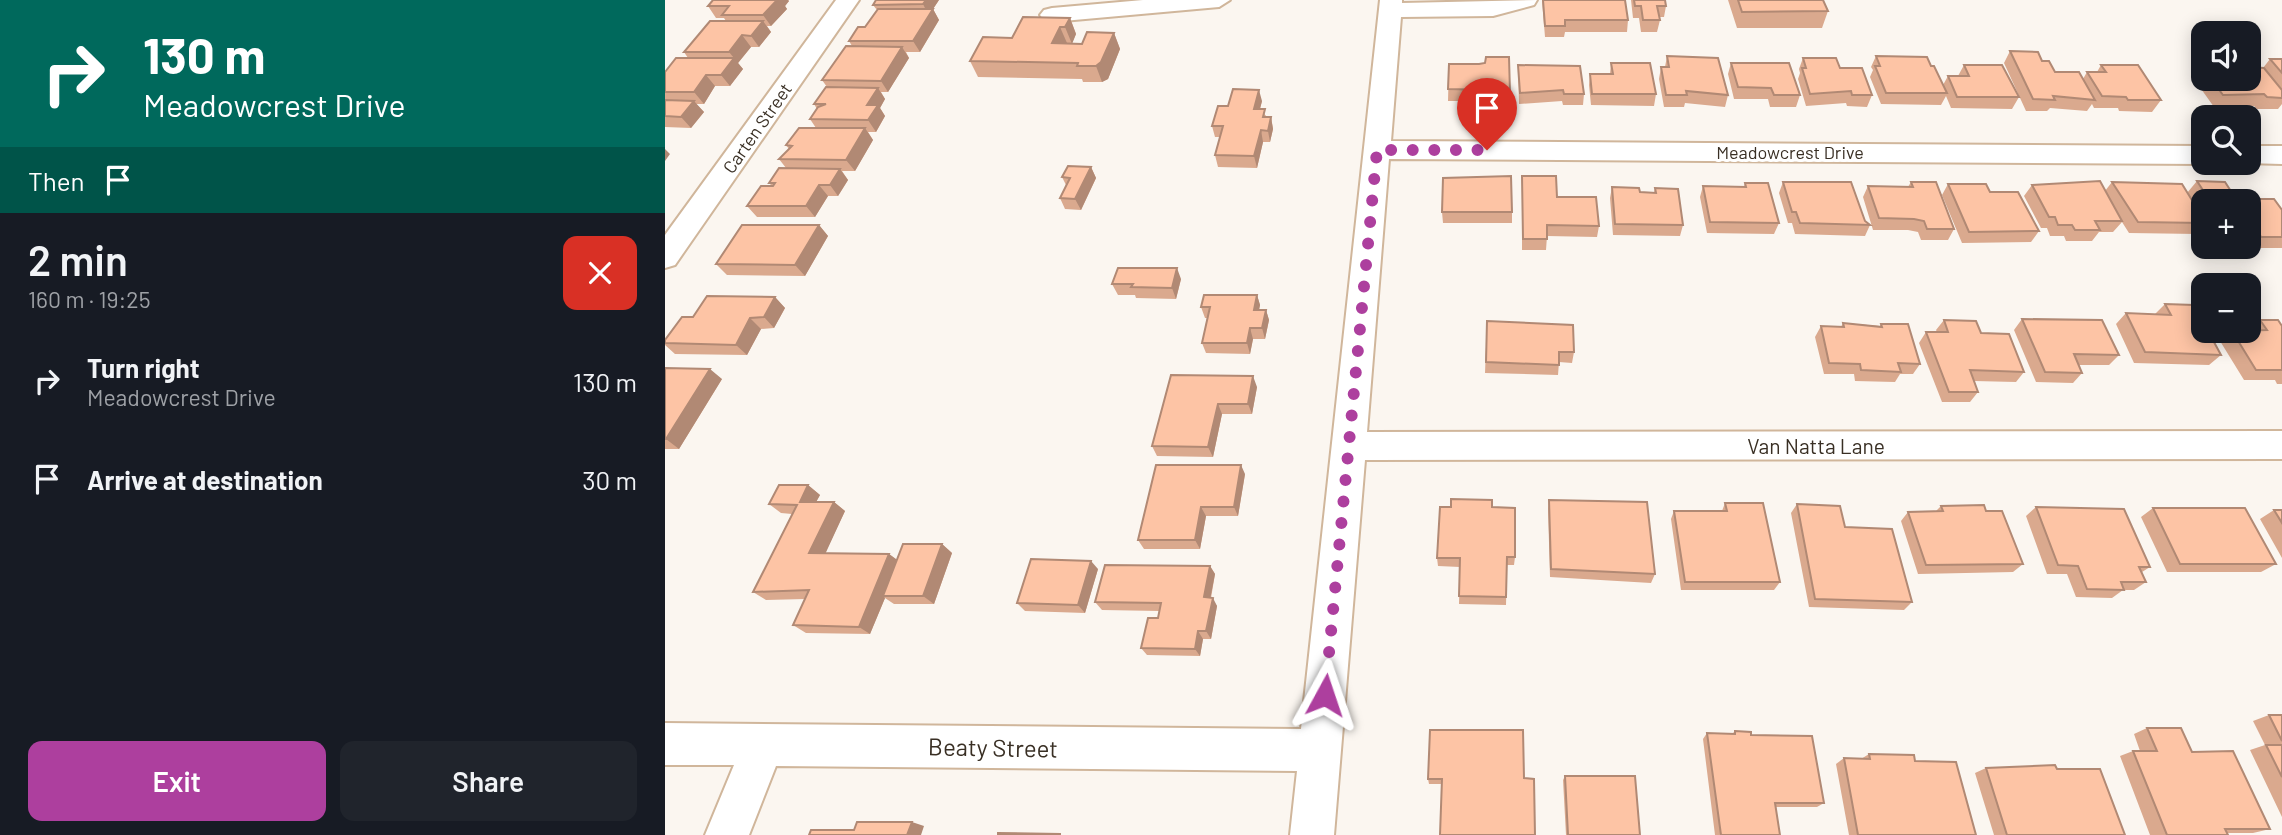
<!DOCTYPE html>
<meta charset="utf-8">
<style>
:root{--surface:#171b24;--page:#20242c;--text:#f1f3f6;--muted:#9ea1a6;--accent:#ad3f9e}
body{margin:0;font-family:Barlow,sans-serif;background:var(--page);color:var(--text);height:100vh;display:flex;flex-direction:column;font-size:26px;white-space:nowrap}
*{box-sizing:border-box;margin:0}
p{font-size:23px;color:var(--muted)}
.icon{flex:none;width:38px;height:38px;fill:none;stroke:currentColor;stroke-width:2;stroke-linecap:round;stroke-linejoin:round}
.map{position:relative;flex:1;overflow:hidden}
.sheet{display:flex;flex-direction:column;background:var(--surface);width:665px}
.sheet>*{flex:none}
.banner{background:#00695c;color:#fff;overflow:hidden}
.fabs{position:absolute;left:1526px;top:21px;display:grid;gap:14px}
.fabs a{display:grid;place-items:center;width:70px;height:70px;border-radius:14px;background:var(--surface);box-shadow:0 4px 18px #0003;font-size:35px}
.pin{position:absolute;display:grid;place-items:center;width:60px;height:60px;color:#fff;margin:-72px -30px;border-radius:50% 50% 50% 0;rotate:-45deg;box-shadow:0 0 7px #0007}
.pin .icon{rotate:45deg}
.me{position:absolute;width:77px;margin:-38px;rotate:5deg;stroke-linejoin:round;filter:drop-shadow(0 0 5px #0008)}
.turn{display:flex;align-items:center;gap:24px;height:147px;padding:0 28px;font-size:32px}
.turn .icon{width:91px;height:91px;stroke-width:2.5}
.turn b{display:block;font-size:49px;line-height:60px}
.then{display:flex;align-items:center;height:66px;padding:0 28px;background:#0003;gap:14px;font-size:26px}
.round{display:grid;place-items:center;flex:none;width:74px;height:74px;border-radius:14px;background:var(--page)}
.summary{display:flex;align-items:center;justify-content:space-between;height:119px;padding:0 28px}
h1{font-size:42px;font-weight:600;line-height:52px}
.cta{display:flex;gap:14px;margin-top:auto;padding:14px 28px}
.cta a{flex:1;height:80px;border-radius:14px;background:var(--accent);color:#fff;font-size:28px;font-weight:600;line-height:80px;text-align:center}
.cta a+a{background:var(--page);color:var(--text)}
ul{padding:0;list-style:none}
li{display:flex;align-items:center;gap:21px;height:98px;padding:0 28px}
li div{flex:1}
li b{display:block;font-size:26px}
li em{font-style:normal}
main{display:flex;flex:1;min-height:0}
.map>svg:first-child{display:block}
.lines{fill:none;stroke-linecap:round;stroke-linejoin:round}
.minor-casing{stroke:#d0b69b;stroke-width:4}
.minor{fill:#fff;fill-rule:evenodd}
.wall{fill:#daa98e}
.shaded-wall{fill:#b18974}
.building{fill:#fdc4a5;stroke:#b18974;stroke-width:2}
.route{stroke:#ad3f9e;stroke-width:12;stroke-dasharray:0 21.6}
.labels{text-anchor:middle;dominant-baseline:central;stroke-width:6;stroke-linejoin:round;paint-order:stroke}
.far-street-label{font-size:18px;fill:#392f24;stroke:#fff}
.street-label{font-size:21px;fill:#392f24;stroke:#fff}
.near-street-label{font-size:24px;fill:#392f24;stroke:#fff}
</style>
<main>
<section class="sheet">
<div class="banner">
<div class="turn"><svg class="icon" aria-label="right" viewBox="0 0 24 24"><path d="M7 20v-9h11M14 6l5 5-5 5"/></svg><div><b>130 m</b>Meadowcrest Drive</div></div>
<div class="then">Then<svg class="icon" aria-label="arrive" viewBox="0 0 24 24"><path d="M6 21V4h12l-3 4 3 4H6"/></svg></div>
</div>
<div class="summary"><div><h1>2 min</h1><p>160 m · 19:25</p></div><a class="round" style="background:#d93025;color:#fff"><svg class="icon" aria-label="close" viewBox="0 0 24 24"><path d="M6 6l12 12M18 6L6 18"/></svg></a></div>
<ul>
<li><svg class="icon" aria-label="right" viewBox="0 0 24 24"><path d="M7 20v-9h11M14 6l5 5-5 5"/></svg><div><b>Turn right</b><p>Meadowcrest Drive</p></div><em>130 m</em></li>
<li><svg class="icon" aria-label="arrive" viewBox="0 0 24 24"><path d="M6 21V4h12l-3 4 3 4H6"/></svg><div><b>Arrive at destination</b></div><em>30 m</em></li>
</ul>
<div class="cta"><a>Exit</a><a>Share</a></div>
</section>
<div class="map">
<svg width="1617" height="835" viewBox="0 0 1617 835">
<rect width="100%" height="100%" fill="#fbf6f0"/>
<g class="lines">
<defs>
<path id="minor" d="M 171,0 L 194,0 L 10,265 L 0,268 L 0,235 Z
M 478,0 L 565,0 L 554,7 L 387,22 L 379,20 L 375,15 L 379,10 L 387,8 Z
M 715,0 L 737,0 L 737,3 L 872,0 L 869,5 L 828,16 L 736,17 L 726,141 L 1538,146 L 1538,163 L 1542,163 L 1538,164 L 724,159 L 702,432 L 1617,431 L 1617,459 L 700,460 L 669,835 L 625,835 L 632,771 L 111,766 L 84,835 L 40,835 L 69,765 L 0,765 L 0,723 L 636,729 Z
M 1584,146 L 1617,146 L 1617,164 L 1580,163 L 1584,163 Z"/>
</defs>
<use href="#minor" class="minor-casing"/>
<use href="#minor" class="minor"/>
</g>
<path class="wall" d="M 48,0 L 123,0 L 124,1 L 120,6 L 122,9 L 106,26 L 102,26 L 106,32 L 94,47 L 86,47 L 73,63 L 78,69 L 65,86 L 50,86 L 39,104 L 31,104 L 39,112 L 26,128 L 0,127 L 0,72 L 23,58 L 19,52 L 61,21 L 59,18 L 51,18 L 43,6 Z
M 274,0 L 268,9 L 274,20 L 255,52 L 241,52 L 244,58 L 223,92 L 216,92 L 220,99 L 215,108 L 220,116 L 211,132 L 203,132 L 208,140 L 190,171 L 177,171 L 183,180 L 173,196 L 163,196 L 150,217 L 92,217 L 82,206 L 107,186 L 104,183 L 121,168 L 114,159 L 124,149 L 121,145 L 151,128 L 145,119 L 152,109 L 149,104 L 162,87 L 157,80 L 187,46 L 184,41 L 200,27 L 212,10 L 208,5 Z
M 877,0 L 960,0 L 963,20 L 962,32 L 900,32 L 899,37 L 880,37 Z
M 966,0 L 1000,0 L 1001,6 L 999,17 L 994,17 L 995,20 L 992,32 L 976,32 L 974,18 L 968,18 Z
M 1063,0 L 1158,0 L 1163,11 L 1157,28 L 1072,28 Z
M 405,18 L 411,34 L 407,43 L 417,44 L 449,33 L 455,49 L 443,79 L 437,82 L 418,82 L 417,79 L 313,77 L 305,61 Z
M 1345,51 L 1377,61 L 1390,72 L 1418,79 L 1422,72 L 1432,72 L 1436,65 L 1496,100 L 1487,112 L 1454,111 L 1453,108 L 1429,108 L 1427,104 L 1422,111 L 1385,108 L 1382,111 L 1361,111 L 1339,63 Z
M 1002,56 L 1063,95 L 1060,107 L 1020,103 L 1019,107 L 999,107 L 994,79 L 996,67 L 1000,67 Z
M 1211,56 L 1266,66 L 1278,85 L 1283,76 L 1293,76 L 1299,65 L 1354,97 L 1347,109 L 1286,108 L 1281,96 L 1276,105 L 1216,104 L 1205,77 L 1208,70 L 1206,67 Z
M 1138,58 L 1175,68 L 1207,95 L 1202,107 L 1182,106 L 1181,103 L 1141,106 L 1133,79 L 1135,73 L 1134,69 Z
M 1605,59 L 1617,59 L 1617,104 L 1613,109 L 1592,109 L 1589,106 L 1549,107 L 1529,79 L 1538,67 L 1538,79 L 1584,79 L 1598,68 Z
M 946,63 L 991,94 L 989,106 L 926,105 L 924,85 L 925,74 L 945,74 Z
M 1066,63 L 1135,95 L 1131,107 L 1105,107 L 1103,99 L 1069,99 L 1063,74 Z
M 784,64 L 845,93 L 844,104 L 823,104 L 823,101 L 783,101 Z
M 853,65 L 919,94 L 918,105 L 898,105 L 897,101 L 854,104 Z
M 597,101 L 595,109 L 602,117 L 606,117 L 608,129 L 605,142 L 598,142 L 592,168 L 553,167 L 550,155 L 555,137 L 550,137 L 547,126 L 563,106 Z
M 426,167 L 431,178 L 416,210 L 400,209 L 395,198 L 401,185 L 397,177 Z
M 857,176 L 892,197 L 934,226 L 932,237 L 882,236 L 881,250 L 857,250 Z
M 1435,181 L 1440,191 L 1447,182 L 1517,184 L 1522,193 L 1532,181 L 1560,182 L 1571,199 L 1609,199 L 1617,210 L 1617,248 L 1585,248 L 1584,246 L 1584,201 L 1538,201 L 1538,227 L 1532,234 L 1464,233 L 1457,222 L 1448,232 L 1434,232 L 1427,241 L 1401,241 L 1399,236 L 1385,236 L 1382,228 L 1376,228 L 1359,196 L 1367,185 Z
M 1118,182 L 1200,221 L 1205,225 L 1200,236 L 1130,234 L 1127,223 L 1123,223 L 1114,193 Z
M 1246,182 L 1289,229 L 1283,240 L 1256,240 L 1253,232 L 1243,230 L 1208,230 L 1198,197 L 1203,186 L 1243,187 Z
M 1080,183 L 1114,223 L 1109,234 L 1042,233 L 1035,197 L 1038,186 L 1079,187 Z
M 1283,184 L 1325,192 L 1374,231 L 1366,242 L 1297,243 L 1277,195 Z
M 947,187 L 975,192 L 989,193 L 990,188 L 1018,225 L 1015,236 L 948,235 L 945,198 Z
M 777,212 L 847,212 L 847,223 L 778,223 Z
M 154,225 L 163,236 L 140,276 L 62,275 L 51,264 Z
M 516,279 L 511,299 L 471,298 L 470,295 L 453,295 L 447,284 Z
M 592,295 L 595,305 L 594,310 L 601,310 L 604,320 L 600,339 L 588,339 L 585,354 L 541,353 L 537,343 L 542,318 L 540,318 L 536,307 Z
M 110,297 L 120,308 L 109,328 L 96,329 L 82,355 L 10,354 L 0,345 L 0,340 L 28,317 Z
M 1500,304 L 1556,355 L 1544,365 L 1469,363 L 1451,324 L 1461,313 L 1490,314 Z
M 1357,319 L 1454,355 L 1444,365 L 1414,365 L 1417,373 L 1408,383 L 1371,382 L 1349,330 Z
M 1279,320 L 1316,333 L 1359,372 L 1351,382 L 1309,381 L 1313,392 L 1305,402 L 1277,402 L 1254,343 L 1261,332 L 1272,332 L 1271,330 Z
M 1595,320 L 1617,326 L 1617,384 L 1612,384 L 1610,380 L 1579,380 L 1555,341 L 1566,331 L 1584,331 Z
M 822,321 L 909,352 L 907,363 L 894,362 L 893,375 L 820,373 Z
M 1178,323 L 1215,326 L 1216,324 L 1255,364 L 1248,374 L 1235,374 L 1230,382 L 1190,381 L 1189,374 L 1159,374 L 1150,337 L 1156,326 L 1176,327 Z
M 0,368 L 57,379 L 14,449 L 0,449 Z
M 506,375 L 592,387 L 587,414 L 557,414 L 548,457 L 492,456 L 487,446 Z
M 580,474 L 573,516 L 541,516 L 535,549 L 479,549 L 473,540 Z
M 143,485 L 155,495 L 151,502 L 169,502 L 180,511 L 160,553 L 224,554 L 232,560 L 277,544 L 287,553 L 269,604 L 229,604 L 220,598 L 205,634 L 141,633 L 128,625 L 140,599 L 101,600 L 88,592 L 127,514 L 116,513 L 104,504 Z
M 884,500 L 990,574 L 986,583 L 885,577 L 883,509 Z
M 1060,503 L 1115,582 L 1109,590 L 1016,590 L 1006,519 L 1009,511 L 1057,511 Z
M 1132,504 L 1180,527 L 1247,602 L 1239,610 L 1144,607 L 1126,513 Z
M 1276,506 L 1321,511 L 1358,564 L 1348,572 L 1253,574 L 1236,521 L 1243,512 L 1271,511 Z
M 827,507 L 850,557 L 849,565 L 842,565 L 841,605 L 794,604 L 795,567 L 773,566 L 772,558 Z
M 1371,507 L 1485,567 L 1477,572 L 1481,582 L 1469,590 L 1458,590 L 1447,598 L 1411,597 L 1402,574 L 1382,574 L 1361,516 Z
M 1488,508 L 1611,564 L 1596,572 L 1502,572 L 1476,517 Z
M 1609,510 L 1617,510 L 1617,558 L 1595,519 Z
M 545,566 L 550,574 L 546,598 L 552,606 L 546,639 L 538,639 L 535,656 L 482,655 L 476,648 L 493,618 L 495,611 L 437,610 L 430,602 Z
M 433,569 L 420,613 L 360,611 L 352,603 Z
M 1604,715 L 1617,715 L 1617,817 L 1585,750 L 1600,745 L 1588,721 Z
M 1482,728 L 1527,752 L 1605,829 L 1588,833 L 1562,833 L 1563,835 L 1485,835 L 1455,756 L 1468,751 L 1475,751 L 1469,734 Z
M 858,730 L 777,784 L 764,784 L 763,779 Z
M 1070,731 L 1086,735 L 1159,803 L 1152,807 L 1111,807 L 1115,835 L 1050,835 L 1038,739 L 1042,733 L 1067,734 Z
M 1204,754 L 1250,761 L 1311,835 L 1184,835 L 1171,764 L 1179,758 L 1196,759 Z
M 1321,768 L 1392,769 L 1460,835 L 1329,835 L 1310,773 Z
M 900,776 L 975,835 L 901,835 L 898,780 Z"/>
<path class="shaded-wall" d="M 112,0 L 123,0 L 124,1 L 120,6 L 122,9 L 106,26 L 98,15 Z
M 261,0 L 274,0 L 268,9 L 274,20 L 255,52 L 248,41 L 264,16 L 258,4 Z
M 405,18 L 411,34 L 407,44 L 400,27 Z
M 98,21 L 106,32 L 94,47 L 86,36 Z
M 395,27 L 402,43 L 387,43 Z
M 449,33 L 455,49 L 443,79 L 437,82 L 431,66 Z
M 77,35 L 86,47 L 73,63 L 78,69 L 65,86 L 56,75 L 69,58 L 64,52 Z
M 237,47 L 244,58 L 223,92 L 216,81 Z
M 41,75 L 50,86 L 39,104 L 29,92 Z
M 213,88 L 220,99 L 215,108 L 220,116 L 211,132 L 203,120 L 202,105 Z
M 594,90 L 597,101 L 592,120 L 589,109 Z
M 29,101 L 39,112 L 26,128 L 16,117 Z
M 606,117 L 608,129 L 605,142 L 603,131 Z
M 200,128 L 208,140 L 190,171 L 181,160 Z
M 596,130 L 598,142 L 592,168 L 589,156 Z
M 0,149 L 5,154 L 0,161 Z
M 426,167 L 431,178 L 416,210 L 410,199 Z
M 175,169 L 183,180 L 173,196 L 165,185 Z
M 154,185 L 163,196 L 150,217 L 141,206 Z
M 154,225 L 163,236 L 140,276 L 130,265 Z
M 512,268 L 516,279 L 511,299 L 507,288 Z
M 592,295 L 595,305 L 592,320 L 589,310 Z
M 110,297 L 120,308 L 109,328 L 99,317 Z
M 601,310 L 604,320 L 600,339 L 597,328 Z
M 85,318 L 96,329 L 82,355 L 71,345 Z
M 585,328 L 588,339 L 585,354 L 582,343 Z
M 45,369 L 57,379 L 14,449 L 1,439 Z
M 588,376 L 592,387 L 587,414 L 583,404 Z
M 553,404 L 557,414 L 548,457 L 543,447 Z
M 576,465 L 580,474 L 573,516 L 569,507 Z
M 143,485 L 155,495 L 146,511 L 135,502 Z
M 169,502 L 180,511 L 157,561 L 144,553 Z
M 536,507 L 541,516 L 535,549 L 530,540 Z
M 277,544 L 287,553 L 269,604 L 258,596 Z
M 224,554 L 235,562 L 218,596 L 220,598 L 205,634 L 194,627 Z
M 426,561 L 433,569 L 420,613 L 413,605 Z
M 545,566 L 550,574 L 544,605 L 539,597 Z
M 548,598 L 552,606 L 546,639 L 541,631 Z
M 533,631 L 538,639 L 535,656 L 530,649 Z
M 247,822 L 259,826 L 256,835 L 242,835 Z"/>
<path class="building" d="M 48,0 L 112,0 L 98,15 L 57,15 L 64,6 L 43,6 Z
M 211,0 L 261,0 L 258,4 L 208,5 Z
M 878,0 L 960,0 L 963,20 L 900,20 L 900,26 L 880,26 Z
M 969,0 L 1000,0 L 1001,6 L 992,6 L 995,20 L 978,20 L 976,6 L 970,6 Z
M 1073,0 L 1158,0 L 1163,11 L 1077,12 Z
M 213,9 L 268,9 L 248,41 L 184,41 L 193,27 L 200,27 Z
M 358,17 L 405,18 L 400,27 L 395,27 L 387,43 L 417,44 L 422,32 L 449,33 L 436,62 L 431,66 L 412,66 L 413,63 L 305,61 L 318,37 L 347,38 Z
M 45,21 L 98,21 L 86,36 L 77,35 L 64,52 L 19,52 Z
M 181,46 L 237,47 L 216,81 L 157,80 Z
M 1345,51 L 1373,52 L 1377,61 L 1384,61 L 1390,72 L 1414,72 L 1430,100 L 1388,96 L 1390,100 L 1368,99 Z
M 1002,56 L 1053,58 L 1063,95 L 1021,91 L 1022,95 L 1001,95 L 996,67 L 1004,67 Z
M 1211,56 L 1262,57 L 1266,66 L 1269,66 L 1282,93 L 1221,93 L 1210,66 L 1215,66 Z
M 821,57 L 844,57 L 845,93 L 823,92 L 823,90 L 783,89 L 784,64 L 814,64 L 820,63 Z
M 11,58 L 69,58 L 56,75 L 41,75 L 29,92 L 0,92 L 0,72 Z
M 1138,58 L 1171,58 L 1175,68 L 1197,68 L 1207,95 L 1187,95 L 1186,91 L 1145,94 L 1137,68 L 1141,68 Z
M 1605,59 L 1617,59 L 1617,73 Z
M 946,63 L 985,63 L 991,94 L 927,94 L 925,74 L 948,74 Z
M 1066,63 L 1124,63 L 1135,95 L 1109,95 L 1106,88 L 1073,87 Z
M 853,65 L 915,66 L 919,94 L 899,94 L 898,90 L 855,93 Z
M 1299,65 L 1337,65 L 1354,97 L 1292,97 L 1283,76 L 1304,76 Z
M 1436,65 L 1473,65 L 1496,100 L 1463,100 L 1461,97 L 1437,96 L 1422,72 L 1441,72 Z
M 1584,67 L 1599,68 L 1617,90 L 1617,98 L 1602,97 L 1599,94 L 1558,95 L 1546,79 L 1584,79 Z
M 161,87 L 213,88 L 202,105 L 213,105 L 203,120 L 145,119 L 153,107 L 161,104 L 149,104 Z
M 568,89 L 594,90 L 589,109 L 600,109 L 598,117 L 606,117 L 603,131 L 596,130 L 589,156 L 550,155 L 558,126 L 547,126 L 553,106 L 563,106 Z
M 0,100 L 29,101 L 16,117 L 0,116 Z
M 134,128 L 200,128 L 181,160 L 114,159 L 127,146 L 121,145 Z
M 403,166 L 426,167 L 410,199 L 395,198 L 405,178 L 397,177 Z
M 114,168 L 175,169 L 165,185 L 154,185 L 141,206 L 82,206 L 96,186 L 108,186 L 110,183 L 104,183 Z
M 846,176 L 847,212 L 777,212 L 778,178 Z
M 857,176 L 891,176 L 892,197 L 931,197 L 934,226 L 882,225 L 882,239 L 858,239 Z
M 1435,181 L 1457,221 L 1430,221 L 1435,230 L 1410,230 L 1407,225 L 1393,225 L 1390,217 L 1384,217 L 1367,185 Z
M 1532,181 L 1560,182 L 1571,199 L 1609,199 L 1617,210 L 1617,237 L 1596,237 L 1591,228 L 1584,228 L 1584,201 L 1545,201 Z
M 1118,182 L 1186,182 L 1200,221 L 1205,225 L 1135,223 L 1131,212 L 1127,212 Z
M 1246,182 L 1271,182 L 1289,229 L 1262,229 L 1259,221 L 1249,219 L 1214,218 L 1203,186 L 1248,187 Z
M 1447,182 L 1517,184 L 1538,218 L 1538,223 L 1473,222 Z
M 1080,183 L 1103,183 L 1114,223 L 1045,222 L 1038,186 L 1081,187 Z
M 1283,184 L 1321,184 L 1325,192 L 1353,192 L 1374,231 L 1304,232 Z
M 947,187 L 974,188 L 975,192 L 991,193 L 990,188 L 1013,189 L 1018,225 L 950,224 Z
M 77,225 L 154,225 L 130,265 L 51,264 Z
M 453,268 L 512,268 L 507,288 L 466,287 L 468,284 L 447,284 Z
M 539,295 L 592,295 L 589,310 L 601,310 L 597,328 L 585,328 L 582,343 L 537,343 L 545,307 L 536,307 Z
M 42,296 L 110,297 L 99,317 L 85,318 L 71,345 L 0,343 L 0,340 L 17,317 L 28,317 Z
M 1500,304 L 1529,305 L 1538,322 L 1538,331 L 1543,331 L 1556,355 L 1480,352 L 1461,313 L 1506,315 Z
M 1357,319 L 1437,320 L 1454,355 L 1409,354 L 1417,373 L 1380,372 Z
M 1279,320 L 1311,321 L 1316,333 L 1344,334 L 1359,372 L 1305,370 L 1313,392 L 1284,392 L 1261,332 L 1283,332 Z
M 1595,320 L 1613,320 L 1617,326 L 1617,370 L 1591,370 L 1567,331 L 1602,330 Z
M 822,321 L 908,325 L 909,352 L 894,352 L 894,365 L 821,362 Z
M 1178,323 L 1217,327 L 1216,324 L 1243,324 L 1255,364 L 1233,363 L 1236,372 L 1196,370 L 1195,364 L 1164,363 L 1156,326 L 1179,327 Z
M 0,368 L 45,369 L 1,439 L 0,439 Z
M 506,375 L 588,376 L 583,404 L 553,404 L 543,447 L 487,446 Z
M 491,465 L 576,465 L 569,507 L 536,507 L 530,540 L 473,540 Z
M 114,485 L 143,485 L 135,502 L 169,502 L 144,553 L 224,554 L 194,627 L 128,625 L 144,590 L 88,592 L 132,505 L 104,504 Z
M 786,499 L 827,500 L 827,507 L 850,508 L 850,557 L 842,557 L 841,597 L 794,596 L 795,558 L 772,558 L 775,507 L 786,507 Z
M 884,500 L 982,502 L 990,574 L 886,569 Z
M 1060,503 L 1098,503 L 1115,582 L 1020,582 L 1009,511 L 1062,511 Z
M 1132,504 L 1175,506 L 1180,527 L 1227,529 L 1247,602 L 1150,599 Z
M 1319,505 L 1321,511 L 1337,511 L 1358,564 L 1261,565 L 1243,512 L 1278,511 L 1276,506 Z
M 1371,507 L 1459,509 L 1485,567 L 1474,567 L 1481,582 L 1456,582 L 1459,590 L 1422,589 L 1413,566 L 1393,565 Z
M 1488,508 L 1580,508 L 1611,564 L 1515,564 Z
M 1609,510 L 1617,510 L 1617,523 Z
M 238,544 L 277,544 L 258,596 L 218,596 Z
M 366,559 L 426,561 L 413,605 L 352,603 Z
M 440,565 L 545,566 L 539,597 L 548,598 L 541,631 L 533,631 L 530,649 L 476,648 L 483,618 L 493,618 L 496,603 L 430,602 Z
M 1604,715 L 1617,715 L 1617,741 Z
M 1482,728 L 1516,728 L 1527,752 L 1568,751 L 1605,829 L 1560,829 L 1563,835 L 1502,835 L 1468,751 L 1492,751 Z
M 765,730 L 858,730 L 859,778 L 869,779 L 870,835 L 775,835 L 777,779 L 763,779 Z
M 1070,731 L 1086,732 L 1086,735 L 1147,736 L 1159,803 L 1110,803 L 1115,835 L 1056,835 L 1042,733 L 1070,734 Z
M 1601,745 L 1617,745 L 1617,777 Z
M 1204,754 L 1249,755 L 1250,761 L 1291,762 L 1311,835 L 1193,835 L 1179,758 L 1205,759 Z
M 1390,765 L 1392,769 L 1435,769 L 1460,835 L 1342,835 L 1321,768 Z
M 900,776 L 970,776 L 975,835 L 903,835 Z
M 192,822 L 247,822 L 242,835 L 144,835 L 146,830 L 189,830 Z
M 333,833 L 395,834 L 395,835 L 333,835 Z"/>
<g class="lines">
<path class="route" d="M 660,695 L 712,150 L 822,150"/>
</g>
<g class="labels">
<g class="far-street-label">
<text transform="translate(92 128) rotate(-55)">Carten Street</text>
<text x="1125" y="152">Meadowcrest Drive</text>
</g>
<g class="street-label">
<text x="1151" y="445">Van Natta Lane</text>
</g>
<g class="near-street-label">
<text transform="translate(328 747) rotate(1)">Beaty Street</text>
</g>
</g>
</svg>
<div class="fabs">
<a><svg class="icon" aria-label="sound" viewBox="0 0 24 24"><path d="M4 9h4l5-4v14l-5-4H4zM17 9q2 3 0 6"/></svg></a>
<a><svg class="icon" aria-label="search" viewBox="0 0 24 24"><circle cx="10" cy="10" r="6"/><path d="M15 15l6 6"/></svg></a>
<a>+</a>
<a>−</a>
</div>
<div class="pin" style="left:822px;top:150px;background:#d93025"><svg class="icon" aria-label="arrive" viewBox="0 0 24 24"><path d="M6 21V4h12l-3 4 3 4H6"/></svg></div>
<svg class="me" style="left:660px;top:695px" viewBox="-20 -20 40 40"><path d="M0-17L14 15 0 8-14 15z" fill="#ad3f9e" stroke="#fff" stroke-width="4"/></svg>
</div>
</main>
